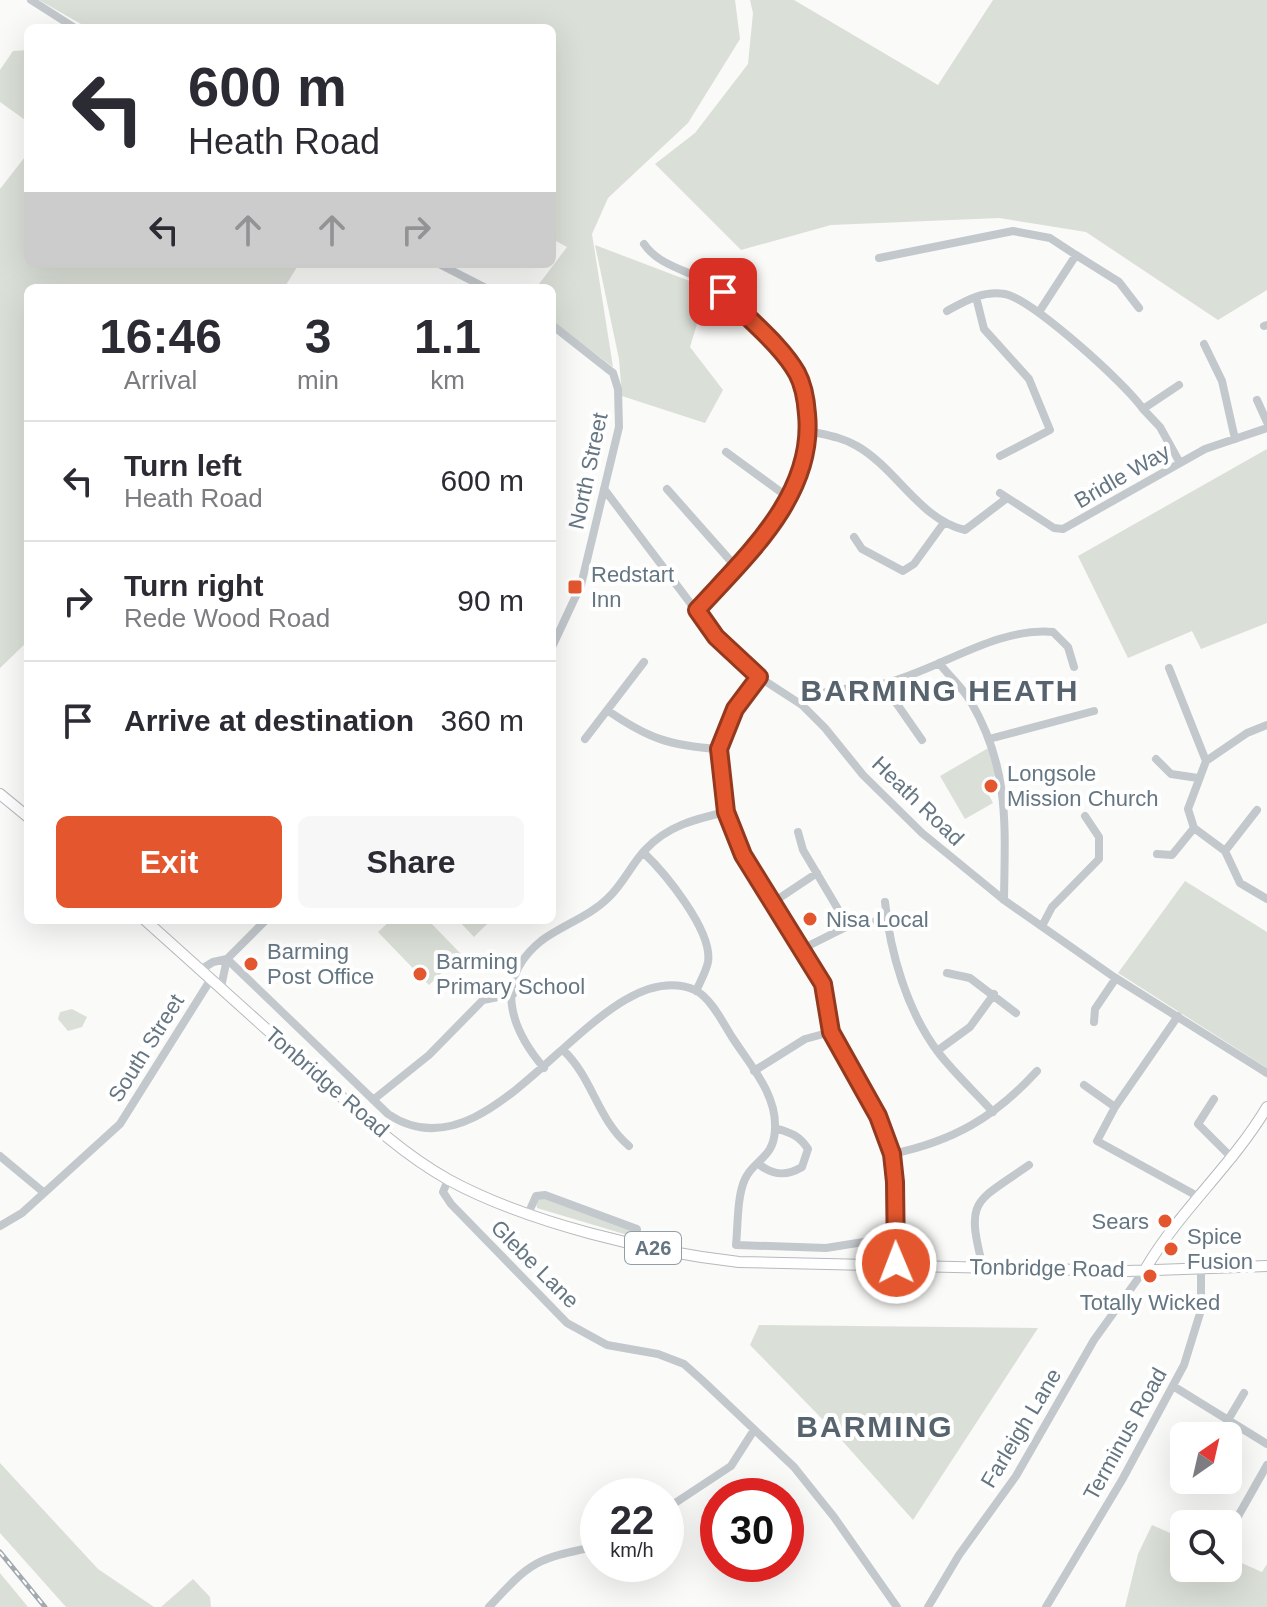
<!DOCTYPE html>
<style>
:root{--surface:#fff;--page:#f7f7f7;--text:#2b2b33;--muted:#7c7c81;--line:#e1e1e2;--accent:#e4572e}
body{margin:0;font-family:Arial,sans-serif;background:var(--page);color:var(--text);height:100vh;display:flex;flex-direction:column;font-size:30px;white-space:nowrap}
*{box-sizing:border-box;margin:0}
p{font-size:26px;color:var(--muted)}
.icon{flex:none;width:44px;height:44px;fill:none;stroke:currentColor;stroke-width:2;stroke-linecap:round;stroke-linejoin:round}
.map{position:relative;flex:1;overflow:hidden}
.side{position:absolute;left:24px;top:284px;width:532px;height:640px;display:flex;flex-direction:column;background:var(--surface);border-radius:12px;box-shadow:0 8px 32px #0002}
.side>*{flex:none}
.banner{position:absolute;left:24px;top:24px;width:532px;height:244px;border-radius:12px;box-shadow:0 8px 32px #0002;background:#fff;color:var(--text);overflow:hidden}
.needle{width:52px;rotate:34deg}
.fabs{position:absolute;left:1170px;top:1422px;display:grid;gap:16px}
.fabs a{display:grid;place-items:center;width:72px;height:72px;border-radius:12px;background:var(--surface);box-shadow:0 8px 32px #0002;font-size:40px}
.speed{position:absolute;left:580px;top:1478px;display:flex;gap:16px;font-size:40px;font-weight:700;text-align:center}
.speed>*{display:grid;place-content:center;width:104px;height:104px;border-radius:50%;background:var(--surface);box-shadow:0 8px 32px #0002;line-height:1}
.speed small{font-size:20px;font-weight:400}
.speed .limit{border:12px solid #d22;background:#fff;color:#111}
.pin{position:absolute;display:grid;place-items:center;width:68px;height:68px;color:#fff;margin:-34px;border-radius:16px;box-shadow:0 4px 12px #0006}
.me{position:absolute;width:88px;margin:-44px;rotate:359deg;stroke-linejoin:round;filter:drop-shadow(0 0 6px #0008)}
.turn{display:flex;align-items:center;gap:28px;height:168px;padding:0 32px;font-size:36px}
.turn .icon{width:104px;height:104px;stroke-width:2.5}
.turn b{display:block;font-size:56px;line-height:68px}
.lanes{display:flex;align-items:center;height:76px;padding:0 32px;background:#0003;justify-content:center;gap:40px;direction:ltr}
.lanes .off{opacity:.35}
.eta{display:flex;justify-content:space-evenly;align-items:center;height:136px;text-align:center}
.eta b{font-size:48px;font-weight:700;line-height:56px}
.cta{display:flex;gap:16px;margin-top:auto;padding:16px 32px}
.cta a{flex:1;height:92px;border-radius:12px;background:var(--accent);color:#fff;font-size:32px;font-weight:700;line-height:92px;text-align:center}
.cta a+a{background:var(--page);color:var(--text)}
ul{padding:0;list-style:none}
li{display:flex;align-items:center;gap:24px;height:120px;padding:0 32px;border-top:2px solid var(--line)}
li div{flex:1}
li b{display:block;font-size:30px}
li em{font-style:normal}
.map>svg:first-child{display:block}
.green{fill:#dadfd7}
.lines{fill:none;stroke-linecap:round;stroke-linejoin:round}
.major-casing{stroke:#b5babe;stroke-width:12}
.minor{stroke:#c3c8cc;stroke-width:8}
.major{stroke:#fff;stroke-width:10}
.rail-casing{stroke:#a2aab0;stroke-width:5}
.rail{stroke:#fff;stroke-width:2;stroke-dasharray:6;stroke-linecap:butt}
.route-casing{stroke:#94391e;stroke-width:20}
.route{stroke:#e4572e;stroke-width:14}
.poi-dot{fill:#e4572e;stroke:#fff;stroke-width:3}
.labels{text-anchor:middle;dominant-baseline:central;stroke-width:8;stroke-linejoin:round;paint-order:stroke}
.shield{fill:#fff;stroke:#939fa8;stroke-width:2}
.shield-label{font-size:20px;font-weight:bold;fill:#657683}
.street-label{font-size:22px;fill:#657683;stroke:#fff}
.poi-label{font-size:22px;fill:#657683;stroke:#fff;text-anchor:start}
.district-label{font-size:30px;font-weight:bold;letter-spacing:2px;fill:#57646e;stroke:#fff}
</style>
<div class="map">
<svg width="1267" height="1607" viewBox="0 0 1267 1607">
<rect width="100%" height="100%" fill="#fafaf8"/>
<path class="green" d="M 39,0 L 735,0 L 740,39 L 688,123 L 608,198 L 592,234 L 613,367 L 552,321 L 552,288 L 536,288 L 567,247 L 552,239 L 552,28 L 88,28 Z
M 750,0 L 794,0 L 938,85 L 993,0 L 1267,0 L 1267,290 L 1218,320 L 1086,232 L 999,218 L 831,225 L 741,250 L 655,164 L 695,133 L 748,64 L 753,13 Z
M 28,50 L 28,122 L 0,102 L 0,70 L 13,51 Z
M 28,153 L 28,264 L 299,264 L 284,288 L 28,288 L 28,641 L 0,668 L 0,189 Z
M 595,245 L 708,288 L 690,347 L 723,390 L 705,423 L 622,396 L 619,359 Z
M 1267,449 L 1267,623 L 1201,649 L 1192,631 L 1128,658 L 1078,556 Z
M 990,747 L 996,775 L 983,784 L 993,803 L 965,819 L 940,776 Z
M 1185,881 L 1267,932 L 1267,1068 L 1118,973 Z
M 391,920 L 428,920 L 461,954 L 429,985 L 378,932 Z
M 458,920 L 491,920 L 474,937 Z
M 72,1009 L 87,1017 L 82,1027 L 68,1031 L 58,1019 L 60,1012 Z
M 542,1197 L 633,1230 L 634,1237 L 537,1208 L 536,1200 Z
M 759,1325 L 1038,1328 L 913,1520 L 829,1426 L 750,1345 Z
M 0,1463 L 98,1569 L 154,1607 L 66,1607 L 0,1533 Z
M 1152,1525 L 1184,1539 L 1184,1568 L 1228,1568 L 1228,1557 L 1262,1572 L 1267,1564 L 1267,1607 L 1125,1607 L 1138,1554 Z
M 0,1573 L 28,1607 L 0,1607 Z
M 193,1579 L 210,1597 L 211,1607 L 161,1607 Z"/>
<g class="lines">
<defs>
<path id="major" d="M 0,794 L 28,817
M 145,920 C 201,970 257,1020 312,1070 C 355,1109 398,1152 449,1180 C 528,1223 650,1252 739,1262 L 1128,1271 L 1267,1266
M 1146,1268 C 1180,1210 1232,1166 1267,1107"/>
</defs>
<use href="#major" class="major-casing"/>
<path class="minor" d="M 31,0 L 75,28
M 644,244 C 662,270 698,271 721,291 C 738,305 792,360 800,377 C 839,469 751,549 697,610
M 879,258 L 1013,231 L 1050,238 L 1076,255
M 439,264 L 486,288
M 976,297 L 984,329 L 1029,379 L 1050,430 L 1000,456
M 947,311 C 965,301 983,290 1005,294 C 1033,300 1126,384 1143,409
M 1039,312 L 1076,255 L 1119,282 L 1139,308
M 552,325 L 613,373 L 618,389 L 619,427 L 581,585 L 552,647
M 1264,326 L 1267,325
M 1204,344 L 1222,381 L 1235,439
M 1179,385 L 1143,409 L 1160,427 L 1180,463
M 1257,400 L 1267,422
M 809,431 C 826,435 842,437 857,446 C 897,469 919,519 965,530 L 1007,498
M 726,452 L 789,498
M 604,489 L 716,637 L 759,677 L 802,705 L 825,728 L 863,775 L 922,833 L 1004,900 L 1114,977 L 1267,1073
M 667,489 L 736,567
M 1000,493 L 1054,528 L 1063,529 L 1205,449 L 1267,428
M 854,537 L 862,549 L 903,571 L 914,564 L 943,524
M 939,663 C 949,676 963,688 971,702 C 1010,769 1005,825 1004,900
M 1169,668 L 1206,761
M 759,677 L 725,727 L 719,749 L 726,812 L 743,855 L 823,984 L 831,1032 L 878,1116 L 892,1154 L 895,1182 L 896,1263
M 883,684 L 922,740
M 802,705 C 826,684 854,691 883,684 C 940,670 994,627 1053,632 L 1068,647 L 1074,667
M 607,710 C 647,738 670,746 719,749
M 1267,725 L 1247,733 L 1206,761 L 1188,809 L 1194,828 L 1225,851 L 1240,883 L 1267,899
M 585,739 L 644,662
M 989,739 L 1094,711
M 1156,759 L 1171,774 L 1198,778
M 798,832 L 803,850 L 848,926
M 1225,851 L 1257,810
M 643,852 C 665,873 713,931 708,962 C 706,972 700,982 696,991
M 1157,854 L 1172,855 L 1194,828
M 885,902 C 890,952 907,1011 938,1052 C 954,1073 975,1092 993,1112
M 772,903 L 817,873
M 1042,926 L 1052,907 L 1099,859 L 1099,837 L 1085,816
M 802,949 L 848,926 L 886,920
M 227,959 L 388,1114 C 497,1188 597,949 695,990 C 711,998 723,1023 732,1037 C 750,1065 777,1094 775,1129 C 774,1159 754,1159 745,1179 C 737,1196 738,1225 736,1245 L 826,1248 L 895,1237
M 200,970 L 213,962 L 227,959
M 947,973 L 970,978 L 1016,1013
M 221,987 L 227,959 L 266,920
M 1178,1016 L 1115,1107 L 1097,1141 L 1199,1197
M 1094,1022 L 1095,1009 L 1116,978
M 563,1050 C 593,1078 597,1119 629,1146
M 937,1051 L 970,1027 L 994,994
M 544,1068 C 510,1028 493,980 541,941 C 562,925 589,917 608,898 C 623,884 631,865 645,850 C 667,826 695,819 726,812
M 754,1071 L 805,1039 L 831,1032
M 1084,1085 L 1115,1107
M 1214,1099 L 1198,1124 L 1233,1159
M 373,1100 L 429,1055 L 483,1000 L 513,994
M 892,1154 C 953,1141 994,1118 1037,1071
M 0,1156 L 42,1191
M 760,1165 C 774,1176 787,1176 802,1167 L 808,1149 C 799,1135 791,1133 775,1128
M 448,1180 L 443,1192 L 451,1204 L 567,1323 L 607,1345 L 658,1354 L 684,1364 L 702,1380 L 794,1467 L 834,1517 L 897,1607
M 529,1212 L 536,1196 L 545,1195 L 637,1229 L 636,1245
M 0,1226 L 22,1213 L 120,1124 L 211,979
M 983,1267 C 965,1198 975,1203 1029,1165
M 1173,1386 L 1267,1444
M 1228,1420 L 1244,1393
M 666,1509 L 731,1466 L 754,1430
M 1228,1534 L 1267,1465
M 489,1607 C 532,1560 536,1559 598,1546
M 928,1607 L 959,1555 L 1016,1476 L 1094,1340 L 1145,1269
M 1046,1607 L 1122,1480 L 1184,1365 L 1201,1310 L 1201,1265"/>
<use href="#major" class="major"/>
<defs>
<path id="rail" d="M 0,1552 L 45,1607"/>
</defs>
<use href="#rail" class="rail-casing"/>
<use href="#rail" class="rail"/>
</g>
<g class="lines">
<defs>
<path id="route" d="M 723,292 C 746,318 780,343 797,373 C 804,386 806,400 807,414 C 815,495 746,556 697,610 L 716,637 L 759,677 L 735,709 L 719,749 L 726,812 L 743,855 L 823,984 L 831,1032 L 878,1116 L 892,1154 L 895,1182 L 896,1263"/>
</defs>
<use href="#route" class="route-casing"/>
<use href="#route" class="route"/>
</g>
<g class="poi-dot">
<rect x="567" y="579" width="16" height="16" rx="4"/>
<circle cx="991" cy="786" r="8"/>
<circle cx="810" cy="919" r="8"/>
<circle cx="251" cy="964" r="8"/>
<circle cx="420" cy="974" r="8"/>
<circle cx="1165" cy="1221" r="8"/>
<circle cx="1171" cy="1249" r="8"/>
<circle cx="1150" cy="1276" r="8"/>
</g>
<g class="labels">
<rect class="shield" x="625" y="1232" width="56" height="32" rx="6"/>
<g class="shield-label">
<text x="653" y="1248">A26</text>
</g>
<g class="street-label">
<text transform="translate(588 471) rotate(-78)">North Street</text>
<text transform="translate(1122 476) rotate(-30)">Bridle Way</text>
<text transform="translate(918 801) rotate(44)">Heath Road</text>
<text transform="translate(146 1048) rotate(-58)">South Street</text>
<text transform="translate(327 1082) rotate(41)">Tonbridge Road</text>
<text transform="translate(535 1264) rotate(45)">Glebe Lane</text>
<text transform="translate(1047 1268) rotate(1)">Tonbridge Road</text>
<text transform="translate(1021 1428) rotate(-59)">Farleigh Lane</text>
<text transform="translate(1125 1434) rotate(-61)">Terminus Road</text>
</g>
<g class="poi-label">
<text x="591" y="574">Redstart<tspan x="591" dy="25">Inn</tspan></text>
<text x="1007" y="773">Longsole<tspan x="1007" dy="25">Mission Church</tspan></text>
<text x="826" y="919">Nisa Local</text>
<text x="267" y="951">Barming<tspan x="267" dy="25">Post Office</tspan></text>
<text x="436" y="961">Barming<tspan x="436" dy="25">Primary School</tspan></text>
<text x="1149" y="1221" text-anchor="end">Sears</text>
<text x="1187" y="1236">Spice<tspan x="1187" dy="25">Fusion</tspan></text>
<text x="1150" y="1302" text-anchor="middle">Totally Wicked</text>
</g>
<g class="district-label">
<text x="940" y="690">BARMING HEATH</text>
<text x="875" y="1426">BARMING</text>
</g>
</g>
</svg>
<div class="fabs">
<a><svg class="needle" viewBox="-14 -14 28 28"><path d="M0-13l5 13h-10z" fill="#e53935"/><path d="M0 13l5-13h-10z" fill="#7c7c81"/></svg></a>
<a><svg class="icon" aria-label="search" viewBox="0 0 24 24"><circle cx="10" cy="10" r="6"/><path d="M15 15l6 6"/></svg></a>
</div>
<div class="speed"><div>22<small>km/h</small></div><div class="limit">30</div></div>
<div class="pin" style="left:723px;top:292px;background:#d93025"><svg class="icon" aria-label="arrive" viewBox="0 0 24 24"><path d="M6 21V4h12l-3 4 3 4H6"/></svg></div>
<svg class="me" style="left:896px;top:1263px" viewBox="-20 -20 40 40"><circle r="17" fill="#e4572e" stroke="#fff" stroke-width="3"/><path d="M0-11L8 9 0 5-8 9z" fill="#fff"/></svg>
<div class="banner">
<div class="turn"><svg class="icon" aria-label="left" viewBox="0 0 24 24"><path d="M17 20v-9H6M10 6l-5 5 5 5"/></svg><div><b>600 m</b>Heath Road</div></div>
<div class="lanes"><svg class="icon" aria-label="left" viewBox="0 0 24 24"><path d="M17 20v-9H6M10 6l-5 5 5 5"/></svg><svg class="icon off" aria-label="ahead" viewBox="0 0 24 24"><path d="M12 20V5M6 11l6-6 6 6"/></svg><svg class="icon off" aria-label="ahead" viewBox="0 0 24 24"><path d="M12 20V5M6 11l6-6 6 6"/></svg><svg class="icon off" aria-label="right" viewBox="0 0 24 24"><path d="M7 20v-9h11M14 6l5 5-5 5"/></svg></div>
</div>
<section class="side">
<div class="eta">
<div><b>16:46</b><p>Arrival</p></div>
<div><b>3</b><p>min</p></div>
<div><b>1.1</b><p>km</p></div>
</div>
<ul>
<li><svg class="icon" aria-label="left" viewBox="0 0 24 24"><path d="M17 20v-9H6M10 6l-5 5 5 5"/></svg><div><b>Turn left</b><p>Heath Road</p></div><em>600 m</em></li>
<li><svg class="icon" aria-label="right" viewBox="0 0 24 24"><path d="M7 20v-9h11M14 6l5 5-5 5"/></svg><div><b>Turn right</b><p>Rede Wood Road</p></div><em>90 m</em></li>
<li><svg class="icon" aria-label="arrive" viewBox="0 0 24 24"><path d="M6 21V4h12l-3 4 3 4H6"/></svg><div><b>Arrive at destination</b></div><em>360 m</em></li>
</ul>
<div class="cta"><a>Exit</a><a>Share</a></div>
</section>
</div>
